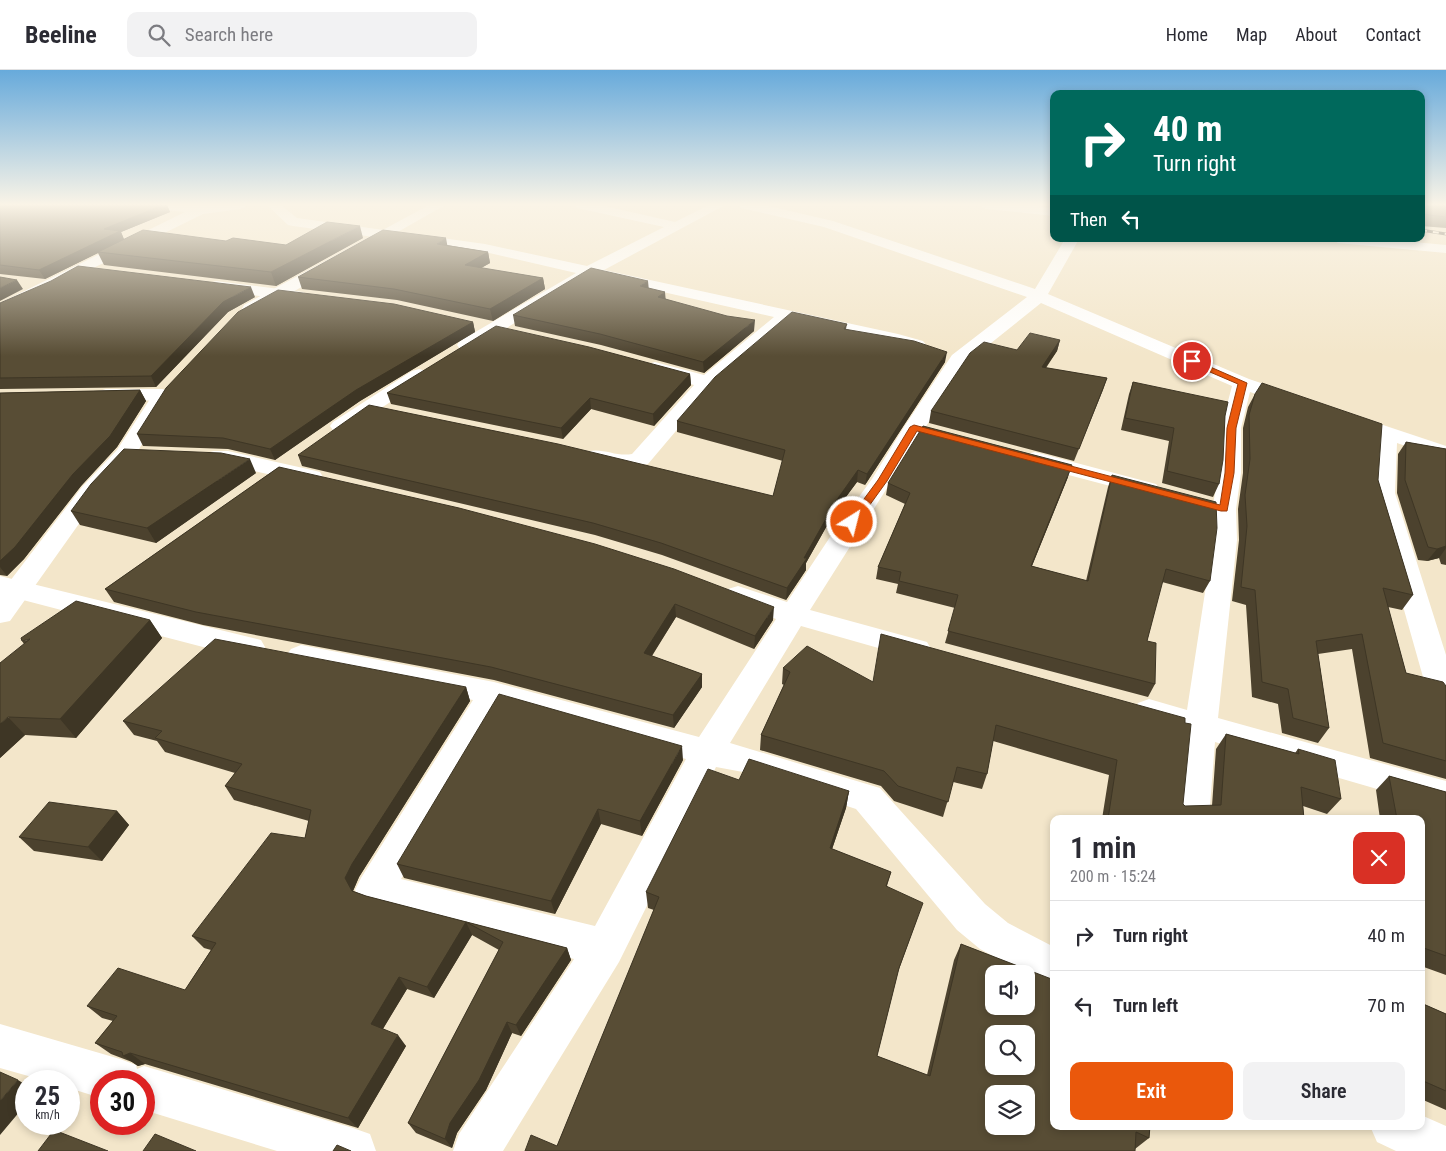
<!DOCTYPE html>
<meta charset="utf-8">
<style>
:root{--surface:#fff;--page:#f2f2f3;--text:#2b2b33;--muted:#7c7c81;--line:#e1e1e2;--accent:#ea580c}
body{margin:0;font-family:"Roboto Condensed",sans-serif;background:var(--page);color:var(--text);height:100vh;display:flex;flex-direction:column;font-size:19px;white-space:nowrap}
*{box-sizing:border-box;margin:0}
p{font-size:16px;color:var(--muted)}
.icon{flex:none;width:28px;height:28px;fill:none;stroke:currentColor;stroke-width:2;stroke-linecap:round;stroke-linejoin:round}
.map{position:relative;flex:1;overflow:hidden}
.details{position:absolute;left:1050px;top:745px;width:375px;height:315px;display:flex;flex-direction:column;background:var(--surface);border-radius:10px;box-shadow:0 2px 8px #0003}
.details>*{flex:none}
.guide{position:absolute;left:1050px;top:20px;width:375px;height:152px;border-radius:10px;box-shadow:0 2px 8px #0003;background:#00695c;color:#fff;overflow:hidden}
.buttons{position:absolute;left:985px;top:895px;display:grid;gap:10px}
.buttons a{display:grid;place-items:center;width:50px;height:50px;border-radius:10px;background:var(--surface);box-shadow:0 2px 8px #0003;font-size:25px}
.speed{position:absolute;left:15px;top:1000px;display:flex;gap:10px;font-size:25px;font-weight:700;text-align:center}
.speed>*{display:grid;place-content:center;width:65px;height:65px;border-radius:50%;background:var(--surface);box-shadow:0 2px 8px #0003;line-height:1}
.speed small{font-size:12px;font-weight:400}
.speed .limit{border:8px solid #d22;background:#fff;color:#111}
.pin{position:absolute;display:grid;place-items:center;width:42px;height:42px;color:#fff;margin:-21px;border:2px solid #fff;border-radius:50%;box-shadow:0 1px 5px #0007}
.me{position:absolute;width:55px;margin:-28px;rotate:36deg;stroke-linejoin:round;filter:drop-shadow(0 0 4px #0008)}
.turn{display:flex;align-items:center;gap:18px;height:105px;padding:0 20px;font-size:22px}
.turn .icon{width:65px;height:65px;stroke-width:2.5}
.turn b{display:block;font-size:35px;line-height:42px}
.then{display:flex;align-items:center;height:48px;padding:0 20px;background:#0003;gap:10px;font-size:19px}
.round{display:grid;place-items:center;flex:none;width:52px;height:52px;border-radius:10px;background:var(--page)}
.overview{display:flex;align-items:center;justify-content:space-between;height:85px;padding:0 20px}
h1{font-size:30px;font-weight:600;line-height:38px}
.action{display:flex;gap:10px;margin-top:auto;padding:10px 20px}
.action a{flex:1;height:58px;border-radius:10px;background:var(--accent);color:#fff;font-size:20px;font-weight:600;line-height:58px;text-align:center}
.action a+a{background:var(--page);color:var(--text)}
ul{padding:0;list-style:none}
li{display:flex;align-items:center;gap:15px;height:70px;padding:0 20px;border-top:1px solid var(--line)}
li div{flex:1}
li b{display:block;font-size:19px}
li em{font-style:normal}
header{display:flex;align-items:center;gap:30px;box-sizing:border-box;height:70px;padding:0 25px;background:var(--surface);border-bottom:1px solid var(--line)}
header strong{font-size:24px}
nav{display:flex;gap:28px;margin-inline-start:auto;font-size:18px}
.search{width:350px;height:45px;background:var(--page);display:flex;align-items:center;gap:12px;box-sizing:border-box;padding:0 18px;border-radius:10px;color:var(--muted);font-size:19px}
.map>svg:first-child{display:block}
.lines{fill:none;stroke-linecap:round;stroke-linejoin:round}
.minor{fill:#fff;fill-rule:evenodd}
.tertiary{fill:#fff;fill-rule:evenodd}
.rail-casing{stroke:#4a4436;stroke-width:3}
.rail{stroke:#fef3dd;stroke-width:2;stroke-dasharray:6;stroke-linecap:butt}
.wall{fill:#4c422e}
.shaded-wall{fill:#3e3625}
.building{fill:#584d35;stroke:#3e3625;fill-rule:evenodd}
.route{fill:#ea580c;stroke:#983908}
</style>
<header>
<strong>Beeline</strong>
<div class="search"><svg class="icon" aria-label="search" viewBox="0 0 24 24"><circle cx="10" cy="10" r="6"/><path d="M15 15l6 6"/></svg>Search here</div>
<nav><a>Home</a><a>Map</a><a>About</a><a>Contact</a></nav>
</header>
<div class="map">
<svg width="1446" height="1081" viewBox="0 0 1446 1081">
<rect width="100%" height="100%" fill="#f3e6ca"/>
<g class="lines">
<path class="minor" d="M 149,135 L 247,135 L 241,139 L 203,144 L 0,244 L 0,233 L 185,142 L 155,139 Z
M 267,135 L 281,135 L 297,148 L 485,174 L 587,196 L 664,157 L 577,138 L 576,135 L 600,135 L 675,152 L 709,135 L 725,135 L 604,200 L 898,264 L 923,271 L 926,275 L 923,279 L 917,280 L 791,250 L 714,316 L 648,394 L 624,398 L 589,391 L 586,386 L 589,381 C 604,378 617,387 632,384 L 694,315 L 648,302 L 646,298 L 648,294 L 655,292 L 704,305 L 774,247 L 592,206 L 472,279 L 460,279 L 457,275 L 460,271 L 576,203 L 485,182 L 293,156 L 288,155 Z
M 740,135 L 764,135 L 833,151 L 1035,219 L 1065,169 L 1079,169 L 1048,224 L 1249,309 L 1299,326 L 1302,330 L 1299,334 L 1292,336 L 1250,322 L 1241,358 L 1241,403 L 1236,439 L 1237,470 L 1218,648 L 1446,711 L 1446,739 L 1215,672 L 1209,749 L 1175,749 L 1184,663 L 1138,649 L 1133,641 L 1138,633 L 1149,629 L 1187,640 L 1213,470 L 1212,439 L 1219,403 L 1221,358 L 1232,316 L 1041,233 L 966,293 L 810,540 L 927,572 L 931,579 L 927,586 L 917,589 L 801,556 L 730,673 L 880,718 L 985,834 L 1008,853 L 1054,877 L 1054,919 L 980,879 L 957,860 L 856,739 L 743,702 L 716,697 L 619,892 L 503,1081 L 453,1081 L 459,1064 L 574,889 L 361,832 L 355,820 L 361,808 L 473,630 L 301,597 L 291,593 L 286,586 L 291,579 L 301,575 L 494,612 L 699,667 L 776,549 L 728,531 L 725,525 L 728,519 L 738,516 L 787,532 L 834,461 L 872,409 L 904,357 L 952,285 L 1027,227 L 824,157 L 741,138 ZM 502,637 L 686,689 L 595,856 L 401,809 Z
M 216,211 L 303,222 L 311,227 L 303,232 L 210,219 L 208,216 L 210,213 Z
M 419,299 L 426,301 L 429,305 L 426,309 L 347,360 L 340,362 L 333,360 L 330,356 L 333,352 L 412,301 Z
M 106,319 L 162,319 L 169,321 L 172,325 L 169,329 L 162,331 L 99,329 L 96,325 L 99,321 Z
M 1347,343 L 1446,376 L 1446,390 L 1397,373 L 1395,423 L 1446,585 L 1446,636 L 1435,632 L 1423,607 L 1371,423 L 1376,366 L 1340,353 L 1337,349 L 1340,345 Z
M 214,381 L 228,381 L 312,400 L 320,402 L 323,407 L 320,412 L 312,414 L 228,395 L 206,393 L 203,388 L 206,383 Z
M 1035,382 L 1156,414 L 1160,419 L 1156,424 L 1148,426 L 1027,394 L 1024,389 L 1027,384 Z
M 0,506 L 261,570 L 265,577 L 261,584 L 251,587 L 203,577 L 0,524 Z
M 0,954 L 120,989 L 136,995 L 137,999 L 144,996 L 353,1058 L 370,1064 L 376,1081 L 277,1081 L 144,1040 L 144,1011 L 101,1011 L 101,1028 L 69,1018 L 69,1011 L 46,1011 L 0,998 Z
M 1421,1045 L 1446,1056 L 1446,1081 L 1396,1081 L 1377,1072 L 1370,1056 L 1421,1056 Z"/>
<path class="tertiary" d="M 429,135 L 445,135 L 256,243 L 244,243 L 242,239 L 244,235 Z
M 980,135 L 1026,135 L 1054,138 L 1054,146 L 986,139 Z
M 1331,169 L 1382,169 L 1446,175 L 1446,183 L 1338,173 Z
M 157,327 L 164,329 L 167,333 L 133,389 L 98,427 L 10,551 L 0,553 L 0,524 L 82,417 L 117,380 L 150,329 Z"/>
<defs>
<path id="rail" d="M 1421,160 L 1446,164"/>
</defs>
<use href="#rail" class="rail-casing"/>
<use href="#rail" class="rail"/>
</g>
<path class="wall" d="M 0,135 L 167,135 L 170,142 L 121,162 L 124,169 L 226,171 L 286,175 L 363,168 L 276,216 L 104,195 L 98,183 L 45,209 L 0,204 Z
M 1421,135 L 1446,135 L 1446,158 L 1421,156 Z
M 447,175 L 488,182 L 490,193 L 481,198 L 543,208 L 545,219 L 493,251 L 397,230 L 302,219 L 298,207 Z
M 649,218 L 666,229 L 754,261 L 704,303 L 601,275 L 515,256 L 513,245 Z
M 255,227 L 228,242 L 156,317 L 0,319 L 0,233 Z
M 473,252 L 475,262 L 360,331 L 275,390 L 228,379 L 143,376 L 137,364 Z
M 847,254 L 846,259 L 945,292 L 865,415 L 857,412 L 834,443 L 806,493 L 806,500 L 786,530 L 662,485 L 595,465 L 302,396 L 298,385 L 773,426 L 783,391 L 677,362 L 677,351 Z
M 1060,270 L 1057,281 L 1046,298 L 1107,308 L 1074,391 L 929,353 L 931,341 L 1017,280 Z
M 690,304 L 691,315 L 654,356 L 591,339 L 563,369 L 391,334 L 387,323 Z
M 1133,312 L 1225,346 L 1219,414 L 1213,427 L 1162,413 L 1169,371 L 1121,360 L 1129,324 Z
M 140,320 L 146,331 L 117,377 L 81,416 L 24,489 L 7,506 L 0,505 L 0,323 Z
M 1255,324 L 1378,410 L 1413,525 L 1402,540 L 1388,537 L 1406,603 L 1446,616 L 1446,709 L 1370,688 L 1352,579 L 1318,584 L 1329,658 L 1318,673 L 1282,663 L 1278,634 L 1252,627 L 1246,535 L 1232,531 L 1239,470 L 1238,439 L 1243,403 L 1243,358 L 1248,337 Z
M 1406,372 L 1446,379 L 1446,495 L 1441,494 L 1439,488 L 1427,491 L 1418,490 L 1397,423 L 1398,384 Z
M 279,397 L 773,550 L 754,579 L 676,547 L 652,586 L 702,604 L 702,617 L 674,658 L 494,610 L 203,555 L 114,532 L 105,519 Z
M 256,403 L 156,473 L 80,455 L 71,441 Z
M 1112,405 L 1210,511 L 1203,523 L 1162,512 L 1147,571 L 1155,614 L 1148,627 L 945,573 L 955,538 L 896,523 L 898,514 L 876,509 L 878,497 L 905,434 L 886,425 L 888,413 L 1068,407 L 1032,496 L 1086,511 L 1108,417 Z
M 150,550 L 162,568 L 76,668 L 25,665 L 0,688 L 24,574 L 22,571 Z
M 783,598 L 873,612 L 1185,648 L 1183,734 L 1185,736 L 1212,736 L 1216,679 L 1226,664 L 1295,683 L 1298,679 L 1341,729 L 1327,744 L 1303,736 L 1304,749 L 1102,749 L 1109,705 L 993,671 L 987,704 L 982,719 L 953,712 L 943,747 L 894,731 L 881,716 L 760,680 L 761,665 L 784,615 L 782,614 Z
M 466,617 L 470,631 L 359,807 L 353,821 L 366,826 L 567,878 L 571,890 L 521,966 L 512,963 L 486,1020 L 457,1063 L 452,1078 L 416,1063 L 408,1053 L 499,880 L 472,865 L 434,928 L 407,919 L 383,959 L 406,976 L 358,1058 L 145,994 L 138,996 L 132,992 L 111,984 L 95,973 L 113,951 L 102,948 L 87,936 L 185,920 L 211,880 L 204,878 L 192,866 L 305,768 L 309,751 L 234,730 L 225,716 L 235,703 L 165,682 L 157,671 L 134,665 L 123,651 Z
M 683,690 L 642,766 L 601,754 L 555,844 L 404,808 L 397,794 Z
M 1389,706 L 1446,722 L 1446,905 L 1421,896 L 1421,749 L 1380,749 L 1376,720 Z
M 739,710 L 849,721 L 846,738 L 832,779 L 891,802 L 887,816 L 917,849 L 898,902 L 877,986 L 927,1005 L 954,890 L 961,874 L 1050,909 L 1054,903 L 1054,1056 L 1150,1056 L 1149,1068 L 1135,1079 L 557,1076 L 654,840 L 648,838 L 646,822 Z
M 117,741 L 129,755 L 102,791 L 34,781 L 19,767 Z
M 1054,840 L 1054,850 L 1050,847 Z
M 1421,933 L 1446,944 L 1446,1040 L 1421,1029 Z"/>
<path class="shaded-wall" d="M 163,135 L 167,135 L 170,142 L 121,162 L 124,170 L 98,182 L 98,183 L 45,209 L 39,200 L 104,159 Z
M 360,156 L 363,168 L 276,216 L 271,202 Z
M 446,168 L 448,179 L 437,174 Z
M 488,182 L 490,193 L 467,206 L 465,195 Z
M 543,208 L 545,219 L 493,251 L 490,239 Z
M 17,210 L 23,219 L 0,231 L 0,218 Z
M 648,211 L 649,221 L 640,216 Z
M 251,217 L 255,227 L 228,242 L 156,317 L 151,306 L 223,232 Z
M 665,222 L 666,233 L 658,227 Z
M 755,250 L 754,261 L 704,303 L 703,292 Z
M 473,252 L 475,262 L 360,331 L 275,390 L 270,379 L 356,320 Z
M 1060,270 L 1057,281 L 1038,308 L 1042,297 Z
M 947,282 L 945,292 L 865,415 L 867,404 Z
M 690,304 L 691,315 L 654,356 L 653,344 Z
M 1107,308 L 1103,320 L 1074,391 L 1079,379 Z
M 140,320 L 146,331 L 117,377 L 81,416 L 24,489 L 7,506 L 0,497 L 0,491 Z
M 590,328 L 591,339 L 563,369 L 561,358 Z
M 250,389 L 256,403 L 156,473 L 147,458 Z
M 1072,395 L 1068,407 L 1027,508 L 1031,496 Z
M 858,400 L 857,412 L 834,443 L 806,493 L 806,500 L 786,530 L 787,518 L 804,488 L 836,431 Z
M 1446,476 L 1446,478 L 1439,488 L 1427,491 L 1437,479 Z
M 675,534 L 676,547 L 645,596 L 644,583 Z
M 774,537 L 773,550 L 754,579 L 755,566 Z
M 150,550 L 162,568 L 76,668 L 60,649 Z
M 702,604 L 702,617 L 674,658 L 673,645 Z
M 466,617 L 470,631 L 359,807 L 353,821 L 352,821 L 345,808 L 352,794 Z
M 8,647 L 25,665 L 0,688 L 0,654 Z
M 682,676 L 683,690 L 642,766 L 640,751 Z
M 849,721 L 846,738 L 827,794 L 830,778 Z
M 598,739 L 601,754 L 555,844 L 551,831 Z
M 117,741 L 129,755 L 102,791 L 88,777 Z
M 466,852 L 472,865 L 434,928 L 427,917 Z
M 567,878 L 571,890 L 521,966 L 516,955 Z
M 399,907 L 407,919 L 379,965 L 371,954 Z
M 507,952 L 512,963 L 486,1020 L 457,1063 L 452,1078 L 445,1069 L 450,1053 Z
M 398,965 L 406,976 L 358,1058 L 348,1048 Z
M 130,983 L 145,994 L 138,996 L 123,986 Z
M 18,1010 L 26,1015 L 26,1034 L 0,1065 L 0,1031 Z"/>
<path class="building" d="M 0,135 L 163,135 L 104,159 L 120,161 L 39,200 L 0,195 Z
M 1421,135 L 1446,135 L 1446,147 L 1421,144 Z
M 327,152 L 360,156 L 271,202 L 98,182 L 143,160 L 226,171 L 233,168 L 286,175 Z
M 383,160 L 446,168 L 437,174 L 488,182 L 465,195 L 543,208 L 490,239 L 394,219 L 298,207 Z
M 78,196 L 251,217 L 223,232 L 151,306 L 0,308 L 0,233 L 51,211 Z
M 591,198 L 648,211 L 640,216 L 665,222 L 658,227 L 727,246 L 755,250 L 703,292 L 600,264 L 513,245 Z
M 0,207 L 17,210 L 0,218 Z
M 278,220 L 394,234 L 473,252 L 356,320 L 270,379 L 223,368 L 137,364 L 166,318 L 238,242 Z
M 792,242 L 847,254 L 844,259 L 914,271 L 947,282 L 867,404 L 858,400 L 836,431 L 804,488 L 807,488 L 787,518 L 661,473 L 593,453 L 298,385 L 369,335 L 558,374 L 773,426 L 785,380 L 677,351 L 715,307 Z
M 496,256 L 589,277 L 690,304 L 653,344 L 590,328 L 561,358 L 387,323 Z
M 1030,263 L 1060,270 L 1042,297 L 1107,308 L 1079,379 L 931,341 L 970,283 L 984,272 L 1017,280 Z
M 1133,312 L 1228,332 L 1225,346 L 1223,390 L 1219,414 L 1167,401 L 1174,358 L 1125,348 Z
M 1262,313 L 1382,354 L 1378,410 L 1413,525 L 1383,518 L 1406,603 L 1443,612 L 1446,616 L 1446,691 L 1383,673 L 1362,564 L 1316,571 L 1329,658 L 1293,648 L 1288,619 L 1262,612 L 1255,520 L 1241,517 L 1247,456 L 1245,425 L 1250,389 L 1249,345 L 1255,324 Z
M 140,320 L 110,366 L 73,404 L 15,477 L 0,491 L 0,323 Z
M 923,356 L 1072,395 L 1031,496 L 1088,511 L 1112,405 L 1216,432 L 1217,458 L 1210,511 L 1166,499 L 1147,571 L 1156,573 L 1155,614 L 948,561 L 958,525 L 899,511 L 901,502 L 878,497 L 910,423 L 888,413 Z
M 1406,372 L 1446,379 L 1446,476 L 1437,479 L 1428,477 L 1405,410 Z
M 124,379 L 221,383 L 250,389 L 147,458 L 71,441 L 91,414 Z
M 279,397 L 459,438 L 595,474 L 674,499 L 774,537 L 755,566 L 675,534 L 644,583 L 702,604 L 673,645 L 491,597 L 196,542 L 105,519 Z
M 76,531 L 150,550 L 60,649 L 8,647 L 0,654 L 0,593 L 30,569 L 22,571 L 21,568 Z
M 881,564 L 1185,648 L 1185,653 L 1191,654 L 1183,734 L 1185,736 L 1221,735 L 1226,664 L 1299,684 L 1298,679 L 1335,690 L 1341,729 L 1301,717 L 1304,749 L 1108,749 L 1117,690 L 996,655 L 987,704 L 957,697 L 948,732 L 898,716 L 884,701 L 761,665 L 790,602 L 783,598 L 807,576 L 873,612 Z
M 215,569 L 466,617 L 352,794 L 345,808 L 352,821 L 366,826 L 567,878 L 516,955 L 507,952 L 479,1010 L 450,1053 L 445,1069 L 408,1053 L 503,872 L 466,852 L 427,917 L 399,907 L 371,954 L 398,965 L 348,1048 L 130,983 L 123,986 L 122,982 L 95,973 L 117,946 L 87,936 L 118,898 L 185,920 L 216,873 L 192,866 L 271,763 L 305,768 L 311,740 L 225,716 L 242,694 L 155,668 L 162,661 L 123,651 Z
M 499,624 L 682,676 L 640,751 L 598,739 L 551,831 L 397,794 Z
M 749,689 L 849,721 L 830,778 L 891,802 L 886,816 L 923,833 L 899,898 L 877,986 L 930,1006 L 961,874 L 1054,910 L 1054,909 L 1054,1056 L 1150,1056 L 1149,1068 L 1136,1062 L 1135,1081 L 525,1081 L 531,1065 L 557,1076 L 659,827 L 646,822 L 708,699 L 739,710 ZM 994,904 L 1026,904 L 1026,936 L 994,936 ZM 994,964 L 1026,964 L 1026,996 L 994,996 ZM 994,1024 L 1026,1024 L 1026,1056 L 994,1056 Z
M 1389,706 L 1446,722 L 1446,886 L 1421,877 L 1421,749 L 1397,749 Z
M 49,732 L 117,741 L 88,777 L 19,767 Z
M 1421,933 L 1446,944 L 1446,1021 L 1421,1010 Z
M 0,1002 L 18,1010 L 0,1031 Z
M 54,1060 L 108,1081 L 38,1081 Z
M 155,1064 L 196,1081 L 143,1081 Z
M 337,1075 L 351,1081 L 333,1081 Z"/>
<linearGradient id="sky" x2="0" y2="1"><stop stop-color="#67aadb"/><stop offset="0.47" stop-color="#faf4e7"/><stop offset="1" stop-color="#faf4e7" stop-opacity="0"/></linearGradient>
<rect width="1446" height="286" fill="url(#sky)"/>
<path class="route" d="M 1192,289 L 1247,313 L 1236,358 L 1234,403 L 1227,441 L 1221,441 L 917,361 L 887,411 L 856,454 L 847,452 L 878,410 L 910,357 L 914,355 L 1220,435 L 1225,403 L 1227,358 L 1238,314 L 1189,293 L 1188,291 Z"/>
</svg>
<div class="buttons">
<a><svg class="icon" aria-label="sound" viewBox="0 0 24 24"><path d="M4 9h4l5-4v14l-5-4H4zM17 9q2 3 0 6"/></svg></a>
<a><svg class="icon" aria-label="search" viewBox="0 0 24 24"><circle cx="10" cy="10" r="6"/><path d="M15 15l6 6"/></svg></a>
<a><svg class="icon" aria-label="layers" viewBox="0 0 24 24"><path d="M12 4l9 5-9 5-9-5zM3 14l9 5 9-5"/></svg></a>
</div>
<div class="speed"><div>25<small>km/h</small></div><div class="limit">30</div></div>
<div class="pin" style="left:1192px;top:291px;background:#d93025"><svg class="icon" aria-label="arrive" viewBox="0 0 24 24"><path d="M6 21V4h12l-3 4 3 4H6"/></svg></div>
<svg class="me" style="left:852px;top:452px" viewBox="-20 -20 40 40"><circle r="17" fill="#ea580c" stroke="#fff" stroke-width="3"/><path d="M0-11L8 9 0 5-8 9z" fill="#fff"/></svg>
<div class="guide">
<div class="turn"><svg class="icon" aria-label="right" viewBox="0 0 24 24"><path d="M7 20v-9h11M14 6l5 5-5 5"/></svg><div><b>40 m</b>Turn right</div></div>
<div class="then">Then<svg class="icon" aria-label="left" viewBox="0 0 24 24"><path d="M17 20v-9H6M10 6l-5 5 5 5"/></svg></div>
</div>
<section class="details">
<div class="overview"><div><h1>1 min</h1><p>200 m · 15:24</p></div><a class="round" style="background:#d93025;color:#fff"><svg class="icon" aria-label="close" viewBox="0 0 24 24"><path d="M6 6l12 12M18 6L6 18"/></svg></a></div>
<ul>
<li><svg class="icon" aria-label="right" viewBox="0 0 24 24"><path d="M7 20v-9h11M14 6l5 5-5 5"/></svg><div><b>Turn right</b></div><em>40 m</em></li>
<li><svg class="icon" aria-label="left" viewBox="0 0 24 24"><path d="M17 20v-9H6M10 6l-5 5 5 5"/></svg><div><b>Turn left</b></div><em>70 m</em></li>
</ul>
<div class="action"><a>Exit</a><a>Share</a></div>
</section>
</div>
